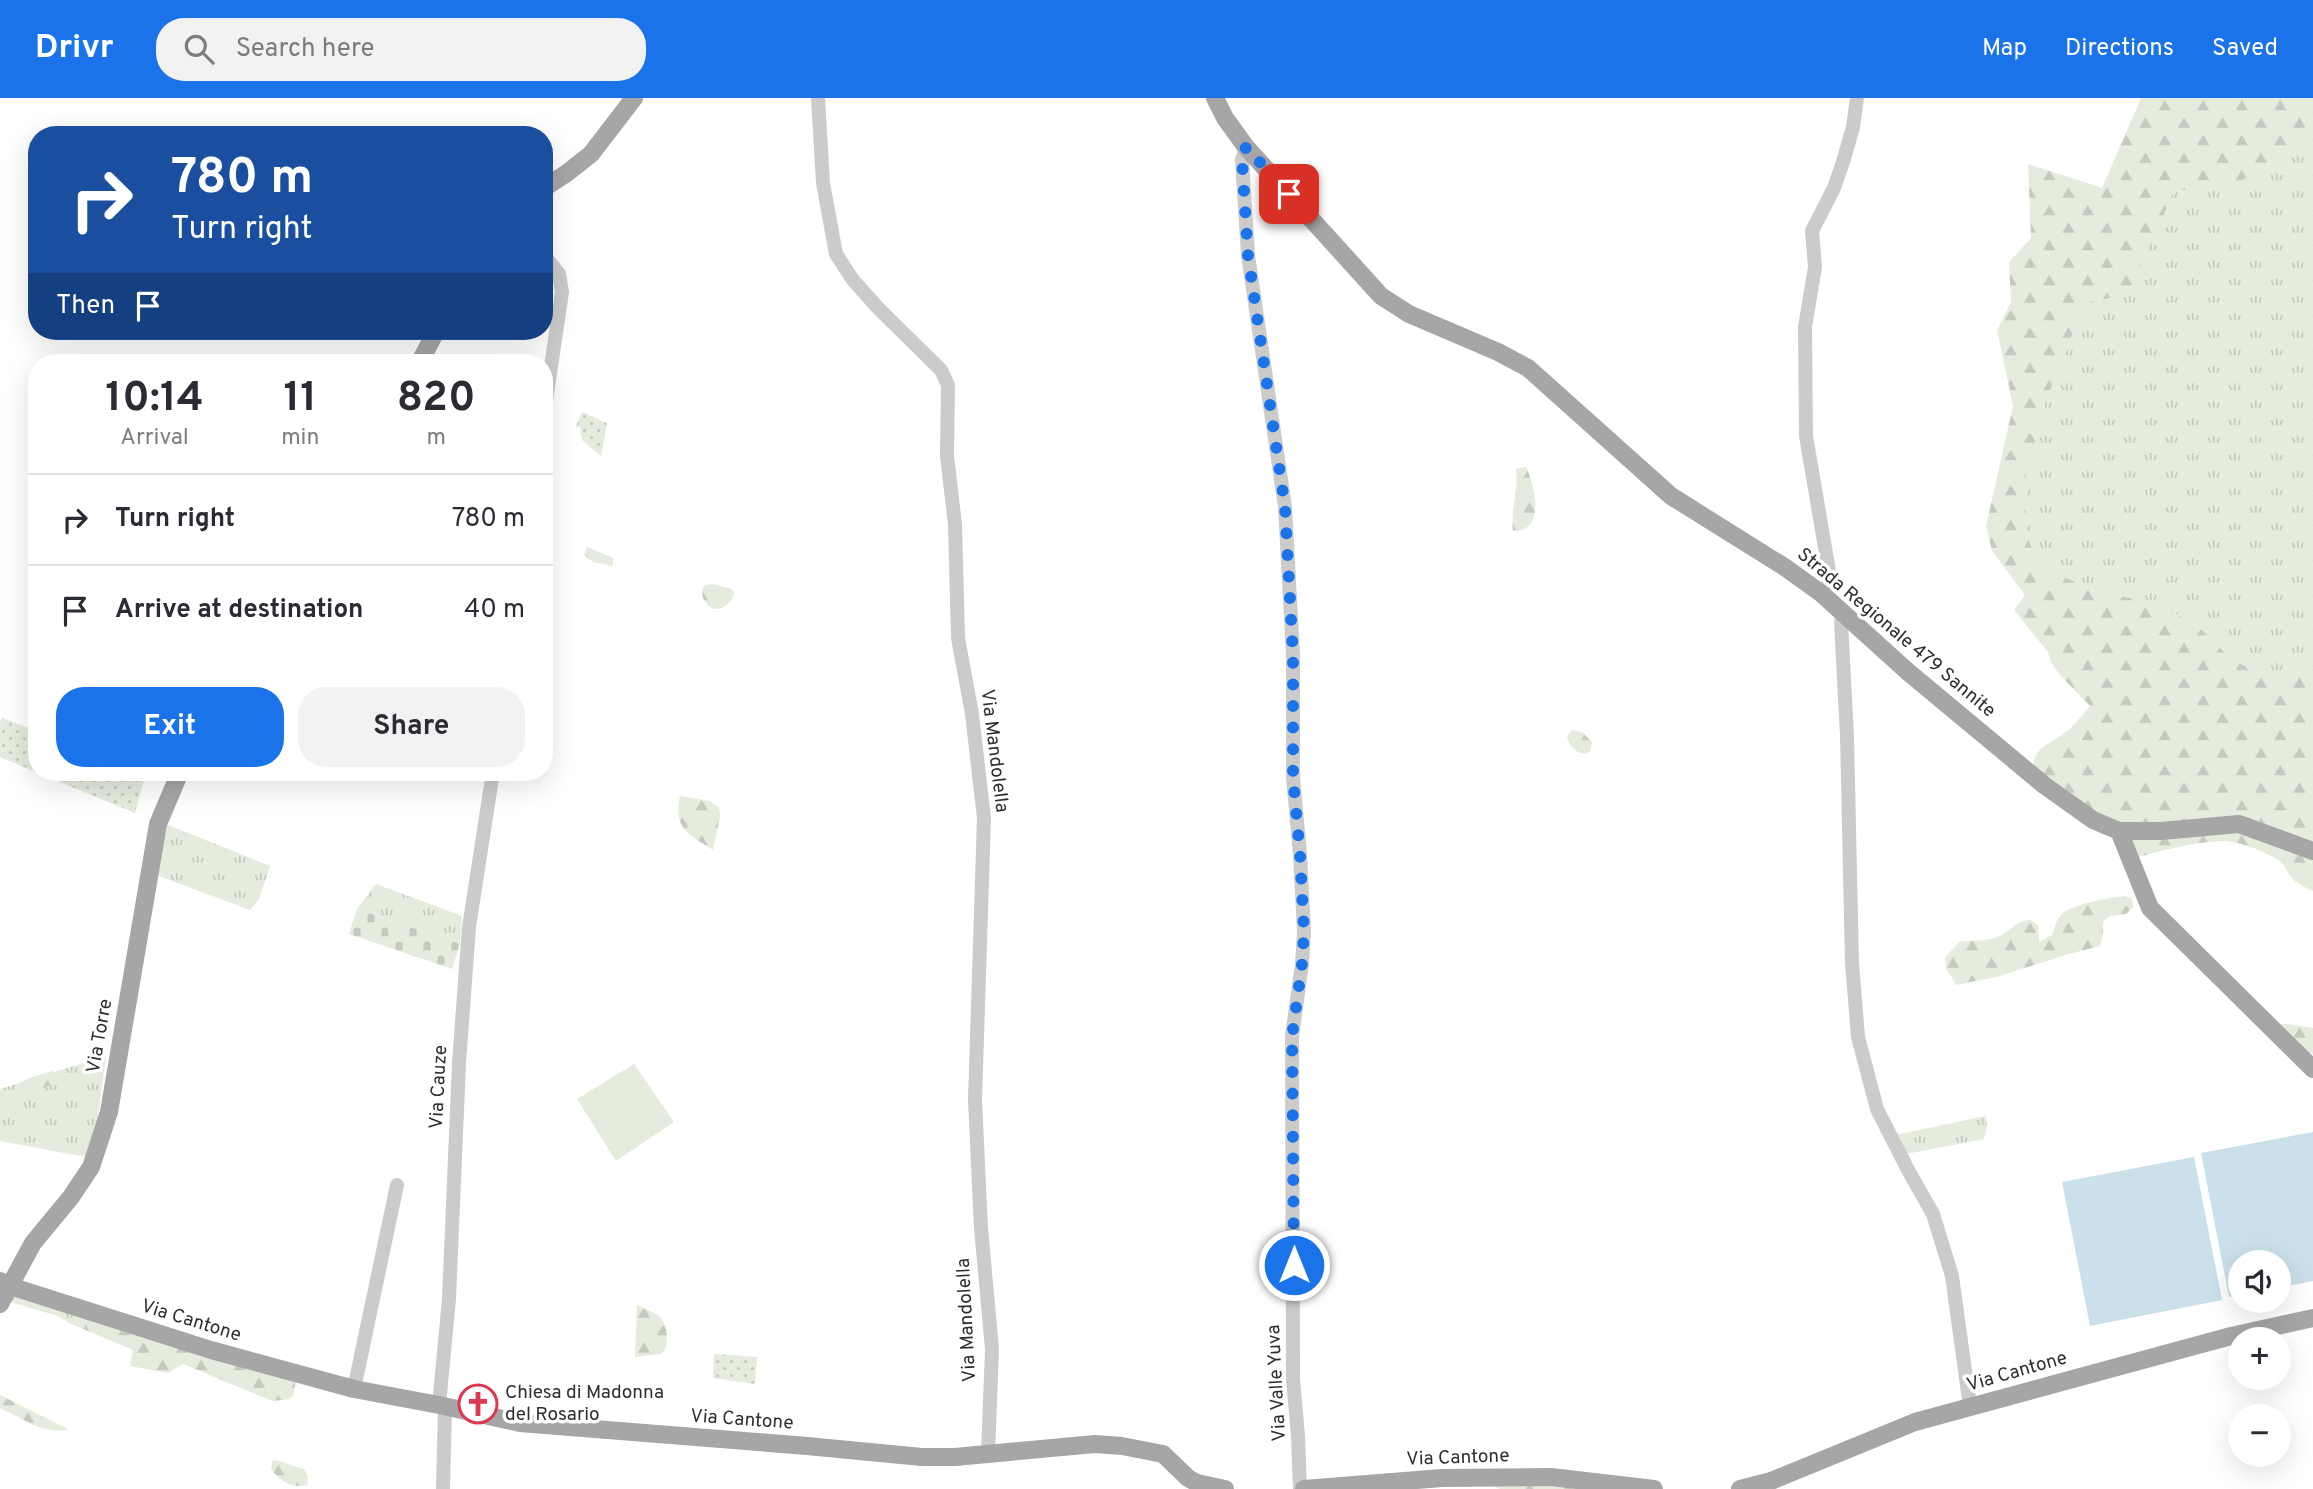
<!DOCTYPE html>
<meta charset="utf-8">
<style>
:root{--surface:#fff;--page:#f2f2f3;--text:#2b2b33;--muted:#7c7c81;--line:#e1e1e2;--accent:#1a73e8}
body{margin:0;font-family:Overpass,sans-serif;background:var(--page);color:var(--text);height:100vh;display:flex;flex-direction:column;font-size:26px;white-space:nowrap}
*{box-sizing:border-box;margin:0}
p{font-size:23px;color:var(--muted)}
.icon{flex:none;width:38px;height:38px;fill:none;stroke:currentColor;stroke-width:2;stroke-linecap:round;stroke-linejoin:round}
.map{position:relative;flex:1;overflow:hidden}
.panel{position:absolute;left:28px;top:256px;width:525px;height:427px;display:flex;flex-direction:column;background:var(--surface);border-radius:28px;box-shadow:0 7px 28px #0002}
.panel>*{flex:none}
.banner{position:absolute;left:28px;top:28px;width:525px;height:214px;border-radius:28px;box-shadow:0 7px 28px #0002;background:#1a4fa0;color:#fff;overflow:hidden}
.controls{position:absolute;left:2228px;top:1152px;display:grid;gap:14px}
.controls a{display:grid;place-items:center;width:63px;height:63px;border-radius:50%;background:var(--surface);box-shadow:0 7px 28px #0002;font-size:35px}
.pin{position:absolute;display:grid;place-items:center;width:60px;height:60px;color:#fff;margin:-30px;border-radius:14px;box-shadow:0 4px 10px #0006}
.me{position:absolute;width:77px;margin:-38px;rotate:0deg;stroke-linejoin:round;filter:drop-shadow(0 0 5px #0008)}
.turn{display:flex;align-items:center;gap:24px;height:147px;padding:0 28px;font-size:32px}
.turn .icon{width:91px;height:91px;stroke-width:2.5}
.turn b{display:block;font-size:49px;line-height:60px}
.then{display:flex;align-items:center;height:66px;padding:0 28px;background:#0003;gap:14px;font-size:26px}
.eta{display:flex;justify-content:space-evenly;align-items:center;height:119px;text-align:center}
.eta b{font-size:42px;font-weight:700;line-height:49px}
.cta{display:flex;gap:14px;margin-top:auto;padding:14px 28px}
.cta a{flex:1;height:80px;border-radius:28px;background:var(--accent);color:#fff;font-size:28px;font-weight:700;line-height:80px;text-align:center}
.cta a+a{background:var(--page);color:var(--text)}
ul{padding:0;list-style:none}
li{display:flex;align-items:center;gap:21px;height:91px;padding:0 28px;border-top:2px solid var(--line)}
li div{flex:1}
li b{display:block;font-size:26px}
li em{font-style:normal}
header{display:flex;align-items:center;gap:42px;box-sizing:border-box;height:98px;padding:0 35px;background:var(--accent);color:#fff}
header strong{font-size:33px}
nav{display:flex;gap:38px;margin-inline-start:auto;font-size:24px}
.search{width:490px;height:63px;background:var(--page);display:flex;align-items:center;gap:18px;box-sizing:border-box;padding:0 24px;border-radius:28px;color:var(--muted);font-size:26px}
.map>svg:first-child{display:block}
.grass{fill:url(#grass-tufts)}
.forest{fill:url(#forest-firs)}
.cemetery{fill:url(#cemetery-stones)}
.park{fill:#e5ebdd}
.garden{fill:url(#garden-dots)}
.water{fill:#cae0ea}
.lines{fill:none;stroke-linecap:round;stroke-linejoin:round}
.minor{stroke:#cbcbcb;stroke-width:14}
.major{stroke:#a6a6a6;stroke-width:18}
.route{stroke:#1a73e8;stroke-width:12;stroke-dasharray:0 21.6}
.labels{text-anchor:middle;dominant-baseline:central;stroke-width:7;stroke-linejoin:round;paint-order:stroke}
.street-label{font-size:19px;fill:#2e2e2e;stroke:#fff}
.poi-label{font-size:19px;fill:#2e2e2e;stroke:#fff;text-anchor:start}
</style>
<header>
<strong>Drivr</strong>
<div class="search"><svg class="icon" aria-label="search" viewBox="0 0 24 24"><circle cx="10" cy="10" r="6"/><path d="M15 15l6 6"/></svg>Search here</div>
<nav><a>Map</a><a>Directions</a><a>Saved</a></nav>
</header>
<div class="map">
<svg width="2313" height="1391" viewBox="0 0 2313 1391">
<defs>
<pattern id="grass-tufts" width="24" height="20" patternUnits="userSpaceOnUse" patternTransform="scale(1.75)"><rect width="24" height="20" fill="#e5ebdd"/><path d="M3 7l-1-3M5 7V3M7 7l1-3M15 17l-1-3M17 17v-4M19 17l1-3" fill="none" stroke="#c5cabe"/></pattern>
<pattern id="forest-firs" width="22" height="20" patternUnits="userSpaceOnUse" patternTransform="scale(1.75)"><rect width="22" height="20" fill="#e5ebdd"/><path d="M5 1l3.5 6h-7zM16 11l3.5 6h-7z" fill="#c5cabe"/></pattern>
<pattern id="cemetery-stones" width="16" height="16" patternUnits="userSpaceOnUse" patternTransform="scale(1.75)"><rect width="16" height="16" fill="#e5ebdd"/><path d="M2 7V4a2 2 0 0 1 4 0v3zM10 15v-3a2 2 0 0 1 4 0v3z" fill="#c5cabe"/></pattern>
<pattern id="garden-dots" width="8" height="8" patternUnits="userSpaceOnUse" patternTransform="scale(1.75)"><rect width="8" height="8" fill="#e5ebdd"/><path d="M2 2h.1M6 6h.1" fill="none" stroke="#c5cabe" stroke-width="1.8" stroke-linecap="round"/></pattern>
</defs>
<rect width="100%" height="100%" fill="#fff"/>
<path class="grass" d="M 2313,20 L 2313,570 L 2272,579 L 2233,563 L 2202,532 L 2159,506 L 2091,492 L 2037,465 L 2026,434 L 2026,378 L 2044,308 L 2068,249 L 2082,205 L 2174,93 L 2231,89 L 2276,62 Z
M 163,725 L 270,768 L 259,801 L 250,812 L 151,775 Z
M 376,786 L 462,818 L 460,846 L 357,811 Z
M 106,958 L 97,1025 L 86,1059 L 0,1043 L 0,991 Z
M 1986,1018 L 1987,1029 L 1984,1041 L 1906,1056 L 1895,1037 Z
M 13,1195 L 77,1213 L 69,1225 L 58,1218 L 7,1203 Z"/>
<path class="forest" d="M 2141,0 L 2313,0 L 2313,20 L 2276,62 L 2231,89 L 2174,93 L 2128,197 L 2082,205 L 2068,249 L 2044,308 L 2026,378 L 2026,434 L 2037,465 L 2091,492 L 2159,506 L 2202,532 L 2233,563 L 2272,579 L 2313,570 L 2313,746 L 2240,719 L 2161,726 L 2128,726 L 2097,716 L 2033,669 C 2036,648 2047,648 2062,637 C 2073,629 2082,618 2090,608 L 2060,577 L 2051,564 L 2048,554 L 2014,512 L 2025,497 L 1992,453 L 1986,428 L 2013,308 L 1997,232 L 2011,204 L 2009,164 L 2031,140 L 2028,66 L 2102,90 Z
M 1526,369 C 1535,388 1546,434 1513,433 C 1510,412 1519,392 1516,371 Z
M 587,449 L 613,460 L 613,468 L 593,464 L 584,457 Z
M 713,486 L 731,491 L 734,494 C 732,506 724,511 713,511 C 704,505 699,497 705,487 Z
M 1572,632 L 1582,634 L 1592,644 L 1590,654 L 1585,656 C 1576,655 1569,648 1567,638 Z
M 680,698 L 710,703 L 719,710 L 720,718 L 713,752 C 688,736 673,731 680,698 Z
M 2239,731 L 2313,758 L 2313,793 C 2305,789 2296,785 2291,779 C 2286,773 2285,767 2278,762 C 2264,753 2239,743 2222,743 C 2192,744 2160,753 2131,761 L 2129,738 Z
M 2124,798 L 2131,800 L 2134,808 L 2126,816 L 2110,818 L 2103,824 L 2103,835 L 2100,848 L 2065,857 L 2000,878 L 1956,887 L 1946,870 L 1945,860 L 1959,844 C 1972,842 1987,844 2000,838 C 2012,832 2016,822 2031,822 L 2038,828 L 2039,844 L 2052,837 C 2054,830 2056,824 2061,817 C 2071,806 2109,800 2124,798 Z
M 2287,926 L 2313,930 L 2313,956 L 2295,949 L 2276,927 Z
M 52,973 L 58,976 L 59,981 L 56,986 C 42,989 28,997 15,987 L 30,980 Z
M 637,1207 C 655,1216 667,1217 667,1240 C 667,1247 666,1251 661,1256 L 635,1259 Z
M 77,1213 L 295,1280 C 296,1303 290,1301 272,1303 L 183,1266 L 168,1275 L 130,1268 L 133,1252 L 69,1225 Z
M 0,1297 L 68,1331 C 44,1338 21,1319 0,1310 Z
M 275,1362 L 304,1371 L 308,1378 L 307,1387 C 293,1391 279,1383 271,1371 L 272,1363 Z
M 1554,1383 L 1618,1391 L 1500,1391 L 1492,1388 Z"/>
<path class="cemetery" d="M 357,811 L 460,846 L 452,871 L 349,836 Z"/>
<path class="park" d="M 634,966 L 674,1024 L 616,1063 L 577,1001 Z"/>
<path class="garden" d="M 582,314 L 607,325 L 601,358 L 582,342 L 582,338 L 580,336 L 581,330 L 576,328 Z
M 2,620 L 37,633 L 37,674 L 146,675 L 135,715 L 0,659 L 0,623 Z
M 714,1256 L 757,1259 L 755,1286 L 713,1280 Z"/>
<path class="water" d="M 2313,1034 L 2313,1183 L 2279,1190 L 2278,1164 L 2240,1164 L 2240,1197 L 2229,1199 L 2201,1055 Z
M 2194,1059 L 2222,1202 L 2090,1228 L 2062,1084 Z"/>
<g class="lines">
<path class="minor" d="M 818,0 L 823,85 L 836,156 L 853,182 L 879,211 L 941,272 L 948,287 L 947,358 L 955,426 L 958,540 L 972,616 L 984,720 L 975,1002 L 981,1130 L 992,1251 L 988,1356
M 1246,49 L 1242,62 L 1248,157 L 1285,409 L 1293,557 L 1293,679 L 1300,756 L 1304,834 L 1302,866 L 1292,938 L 1293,1281 L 1298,1338 L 1300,1391
M 544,157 L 559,176 L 562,194 L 544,316
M 1822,496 L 1827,490 L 1830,479 L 1806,338 L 1805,229 L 1815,169 L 1812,133 L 1834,90 L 1843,64 L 1853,29 L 1857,0
M 1844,516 L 1841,524 L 1847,638 L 1852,865 L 1858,939 L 1877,1011 L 1908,1072 L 1933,1116 L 1952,1178 L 1970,1309
M 354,1291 L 397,1087
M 439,1307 L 449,1201 L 459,965 L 469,829 L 493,674
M 443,1391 L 445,1309"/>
<path class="major" d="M 1215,0 L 1225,20 L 1246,49 L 1381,198 L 1409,216 L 1498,254 L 1528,270 L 1671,398 L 1786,470 L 1822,496 L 1907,573 L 2044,687 L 2093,722 L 2119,733 L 2161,733 L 2239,726 L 2313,753
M 544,90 L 567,75 L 591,56 L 634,0
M 420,264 L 436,233
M 2119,733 L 2150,810 L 2313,971
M 0,1183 L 10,1188 L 211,1252 L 354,1291 L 439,1307 L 520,1325 L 807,1348 L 922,1359 L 955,1359 L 1095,1346 L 1122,1348 L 1163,1356 L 1188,1380 L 1197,1385 L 1225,1391
M 0,1206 L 33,1145 L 71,1099 L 91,1069 L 109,1014 L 158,726 L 180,674
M 1304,1391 L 1442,1380 L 1551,1379 L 1654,1391
M 1740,1391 L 1771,1383 L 1915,1324 L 2231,1238 L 2313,1220"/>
</g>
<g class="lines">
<path class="route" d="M 1289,96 L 1246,49 L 1242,62 L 1248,157 L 1285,409 L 1293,557 L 1293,679 L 1300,756 L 1304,834 L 1302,866 L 1292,939 L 1294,1167"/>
</g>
<defs>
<symbol id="church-ring" viewBox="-11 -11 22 22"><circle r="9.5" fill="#fff" stroke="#dc3951" stroke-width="1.5"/><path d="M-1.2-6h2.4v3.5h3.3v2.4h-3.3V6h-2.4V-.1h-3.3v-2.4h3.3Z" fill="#dc3951"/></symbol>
</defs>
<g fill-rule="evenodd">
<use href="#church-ring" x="456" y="1284" width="44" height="44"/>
</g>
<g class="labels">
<g class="street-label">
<text transform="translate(1896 535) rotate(40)">Strada Regionale 479 Sannite</text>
<text transform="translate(994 653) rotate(83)">Via Mandolella</text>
<text transform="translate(100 938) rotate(-80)">Via Torre</text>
<text transform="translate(439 989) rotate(-87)">Via Cauze</text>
<text transform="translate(967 1222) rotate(-93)">Via Mandolella</text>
<text transform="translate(191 1223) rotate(17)">Via Cantone</text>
<text transform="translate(2017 1274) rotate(-16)">Via Cantone</text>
<text transform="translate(1277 1285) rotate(-93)">Via Valle Yuva</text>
<text transform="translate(742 1322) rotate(4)">Via Cantone</text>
<text transform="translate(1458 1360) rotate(-2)">Via Cantone</text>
</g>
<g class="poi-label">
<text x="505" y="1295">Chiesa di Madonna<tspan x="505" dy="22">del Rosario</tspan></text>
</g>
</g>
</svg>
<div class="controls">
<a><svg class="icon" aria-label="sound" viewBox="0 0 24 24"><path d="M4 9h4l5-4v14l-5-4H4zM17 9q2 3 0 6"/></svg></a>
<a>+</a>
<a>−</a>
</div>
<div class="pin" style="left:1289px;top:96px;background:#d93025"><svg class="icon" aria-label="arrive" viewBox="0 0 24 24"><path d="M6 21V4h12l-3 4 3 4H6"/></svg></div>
<svg class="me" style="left:1294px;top:1167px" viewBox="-20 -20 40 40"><circle r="17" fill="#1a73e8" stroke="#fff" stroke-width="3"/><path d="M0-11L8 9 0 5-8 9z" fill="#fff"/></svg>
<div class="banner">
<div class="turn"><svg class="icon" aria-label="right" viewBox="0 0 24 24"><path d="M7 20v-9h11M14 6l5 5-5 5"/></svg><div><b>780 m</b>Turn right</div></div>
<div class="then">Then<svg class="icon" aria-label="arrive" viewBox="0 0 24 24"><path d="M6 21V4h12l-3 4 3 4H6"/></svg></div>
</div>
<section class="panel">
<div class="eta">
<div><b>10:14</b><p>Arrival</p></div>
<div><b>11</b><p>min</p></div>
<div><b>820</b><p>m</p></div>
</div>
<ul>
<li><svg class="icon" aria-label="right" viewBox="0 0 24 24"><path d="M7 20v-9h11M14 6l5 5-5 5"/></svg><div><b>Turn right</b></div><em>780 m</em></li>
<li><svg class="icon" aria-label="arrive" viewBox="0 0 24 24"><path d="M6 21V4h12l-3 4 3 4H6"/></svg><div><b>Arrive at destination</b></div><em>40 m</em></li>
</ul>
<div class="cta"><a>Exit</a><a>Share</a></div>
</section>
</div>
